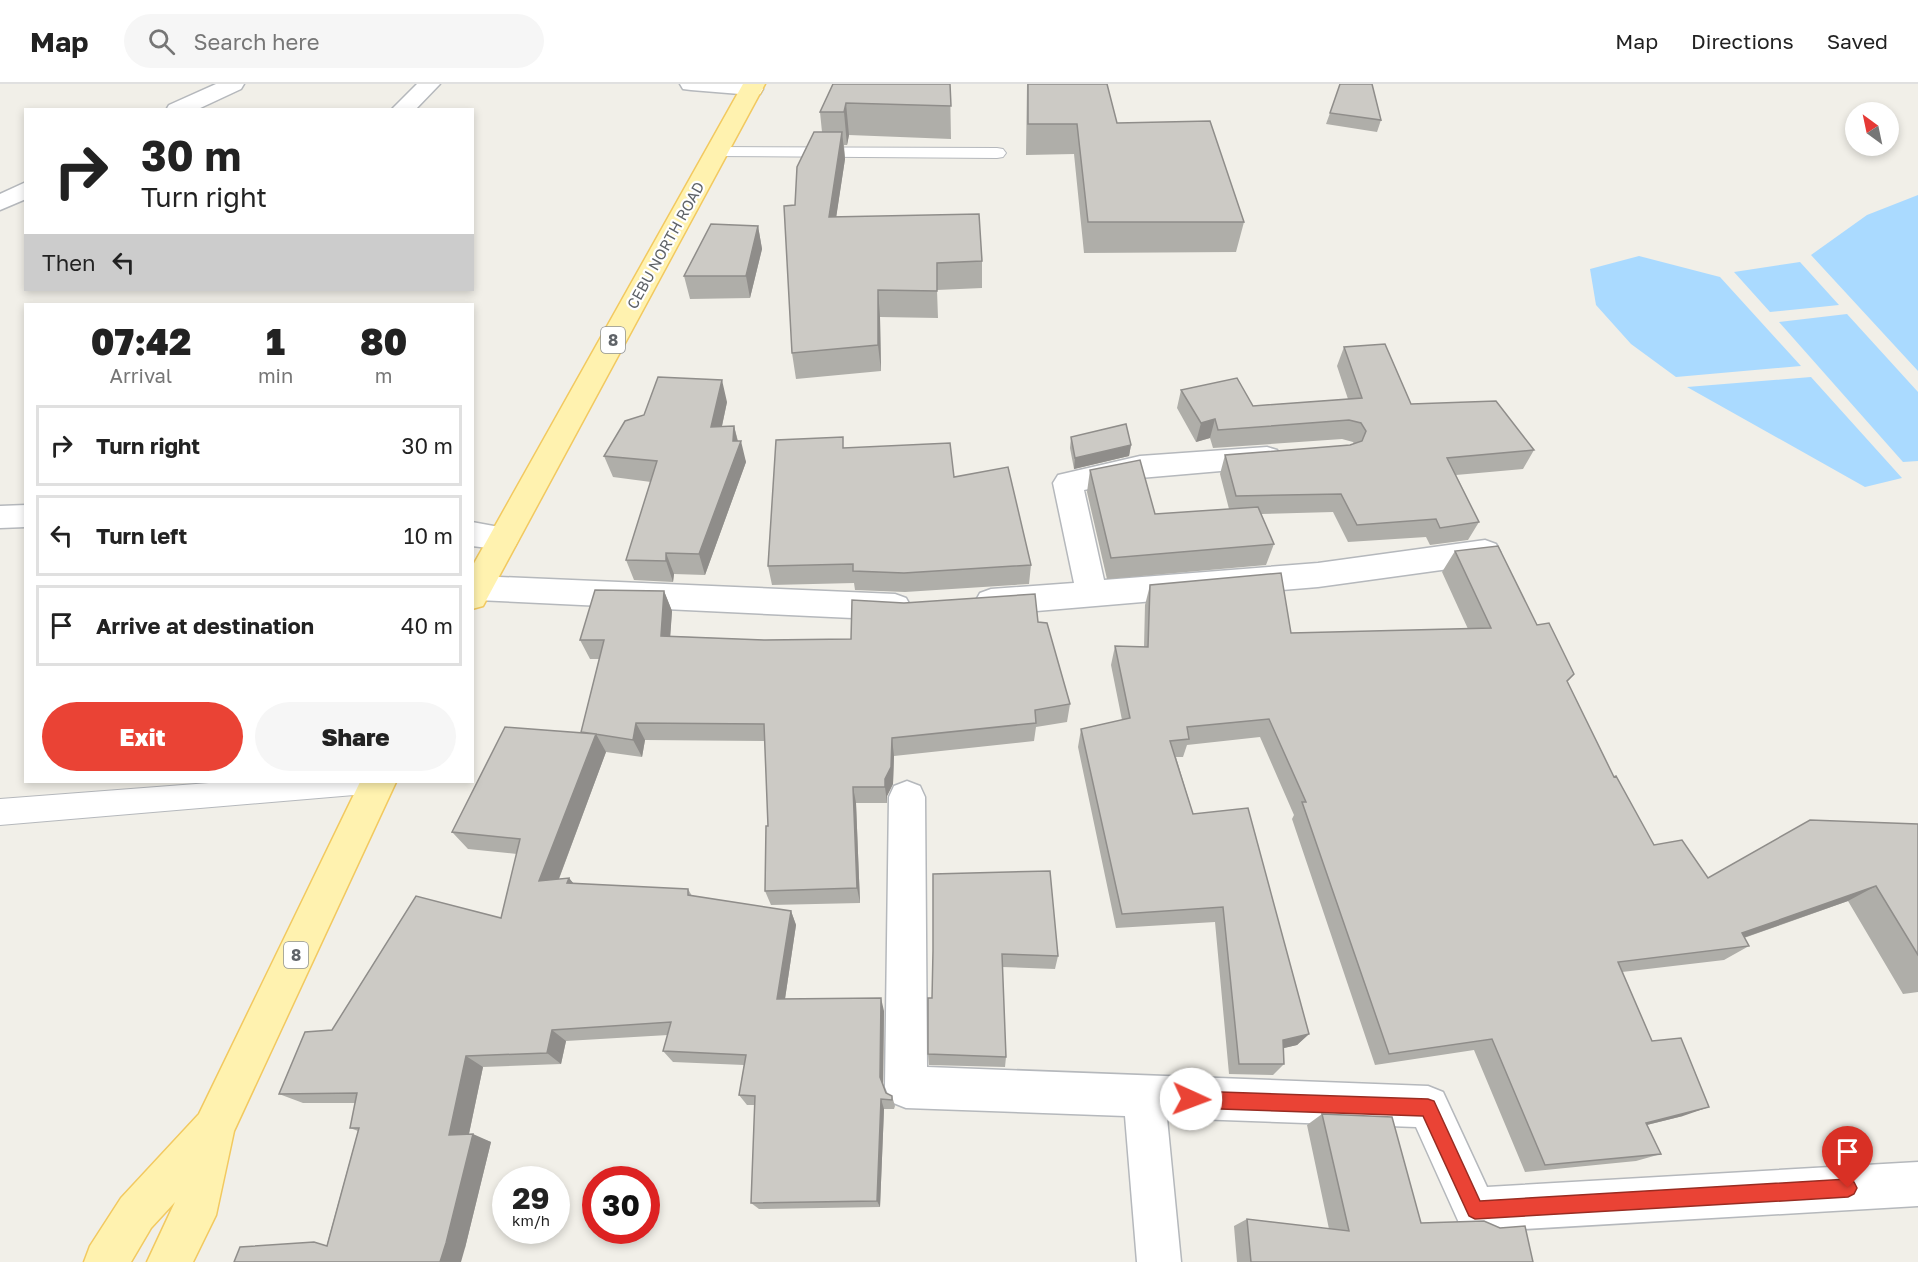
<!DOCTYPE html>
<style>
:root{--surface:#fff;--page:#f6f6f6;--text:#222;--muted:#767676;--line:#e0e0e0;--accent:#ea4335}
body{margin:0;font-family:"Golos Text",sans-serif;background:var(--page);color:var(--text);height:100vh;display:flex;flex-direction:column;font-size:22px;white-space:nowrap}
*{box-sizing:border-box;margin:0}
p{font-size:20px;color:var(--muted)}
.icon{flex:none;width:33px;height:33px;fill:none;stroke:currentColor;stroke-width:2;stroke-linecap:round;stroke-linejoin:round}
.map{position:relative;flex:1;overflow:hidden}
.side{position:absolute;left:24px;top:219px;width:450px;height:480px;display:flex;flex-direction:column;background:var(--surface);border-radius:0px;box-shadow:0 3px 9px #0003}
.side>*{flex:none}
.banner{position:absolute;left:24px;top:24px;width:450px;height:183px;border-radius:0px;box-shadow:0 3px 9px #0003;background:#fff;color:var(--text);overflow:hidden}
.needle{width:39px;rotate:327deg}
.tools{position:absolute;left:1845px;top:18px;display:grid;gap:12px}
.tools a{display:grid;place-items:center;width:54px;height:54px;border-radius:50%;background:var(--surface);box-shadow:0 3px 9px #0003;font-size:30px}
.speed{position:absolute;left:492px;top:1082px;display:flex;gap:12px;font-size:30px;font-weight:700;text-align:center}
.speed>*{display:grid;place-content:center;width:78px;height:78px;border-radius:50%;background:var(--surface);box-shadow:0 3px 9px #0003;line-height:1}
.speed small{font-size:15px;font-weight:400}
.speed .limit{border:9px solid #d22;background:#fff;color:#111}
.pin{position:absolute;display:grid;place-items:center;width:51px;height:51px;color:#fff;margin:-62px -26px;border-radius:50% 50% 50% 0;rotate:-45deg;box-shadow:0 0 6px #0007}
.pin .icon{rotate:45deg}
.me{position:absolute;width:66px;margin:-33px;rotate:92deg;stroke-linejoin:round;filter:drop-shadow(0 0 4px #0008)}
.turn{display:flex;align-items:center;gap:21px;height:126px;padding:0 18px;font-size:27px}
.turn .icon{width:78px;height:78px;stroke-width:2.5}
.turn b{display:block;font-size:42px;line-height:51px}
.then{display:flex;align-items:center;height:57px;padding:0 18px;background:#0003;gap:12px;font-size:22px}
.eta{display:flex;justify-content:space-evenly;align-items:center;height:102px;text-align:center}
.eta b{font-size:36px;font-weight:800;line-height:42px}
.primary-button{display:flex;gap:12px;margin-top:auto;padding:12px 18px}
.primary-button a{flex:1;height:69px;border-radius:36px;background:var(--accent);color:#fff;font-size:24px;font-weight:800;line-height:69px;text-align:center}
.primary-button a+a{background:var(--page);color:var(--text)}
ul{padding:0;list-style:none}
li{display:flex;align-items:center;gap:18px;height:81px;margin:0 12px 9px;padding:0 6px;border:3px solid var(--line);border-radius:0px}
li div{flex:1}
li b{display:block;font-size:22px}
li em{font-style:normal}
header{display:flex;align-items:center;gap:36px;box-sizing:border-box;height:84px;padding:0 30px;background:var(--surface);border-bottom:2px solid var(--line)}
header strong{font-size:28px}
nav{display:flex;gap:33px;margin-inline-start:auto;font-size:21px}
.search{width:420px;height:54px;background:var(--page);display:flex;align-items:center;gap:15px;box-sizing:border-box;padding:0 21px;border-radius:33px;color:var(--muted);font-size:22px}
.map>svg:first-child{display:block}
.water{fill:#aadaff}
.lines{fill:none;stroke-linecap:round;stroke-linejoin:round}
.lane-casing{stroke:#b5b8bc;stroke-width:2}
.street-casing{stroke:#b5b8bc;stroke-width:3}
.primary-casing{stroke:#f2c960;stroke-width:3}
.lane{fill:#fff;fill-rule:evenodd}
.street{fill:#fff;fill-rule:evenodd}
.primary{fill:#fff2af;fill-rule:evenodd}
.wall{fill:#afaea9}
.shaded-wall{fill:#8f8d8a}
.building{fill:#cccac5;stroke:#8f8d8a;stroke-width:1.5}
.route{fill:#ea4335;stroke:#982c22;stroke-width:1.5}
.labels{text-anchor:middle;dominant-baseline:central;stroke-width:4.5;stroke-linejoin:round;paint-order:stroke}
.far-street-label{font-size:15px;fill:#5f6368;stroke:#fff}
.shield{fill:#fff;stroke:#8f9295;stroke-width:1.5}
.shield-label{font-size:16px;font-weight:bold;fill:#5f6368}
</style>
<header>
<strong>Map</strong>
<div class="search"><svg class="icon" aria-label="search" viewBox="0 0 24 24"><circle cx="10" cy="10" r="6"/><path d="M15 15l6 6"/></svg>Search here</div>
<nav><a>Map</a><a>Directions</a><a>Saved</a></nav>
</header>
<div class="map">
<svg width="1918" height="1178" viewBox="0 0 1918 1178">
<rect width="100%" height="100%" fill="#f1efe8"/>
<path class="water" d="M 1918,111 L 1918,287 L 1811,171 L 1867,131 Z
M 1639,172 L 1720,193 L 1801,282 L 1676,293 L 1631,260 L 1596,221 L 1590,185 Z
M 1800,178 L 1839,221 L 1770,228 L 1734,188 Z
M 1847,230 L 1918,308 L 1918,377 L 1903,378 L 1779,238 Z
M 1811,293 L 1902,394 L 1865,403 L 1687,303 Z"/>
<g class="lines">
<defs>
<path id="lane" d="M 717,63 L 997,64 L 1003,65 L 1006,69 L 1003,73 L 997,74 L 711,72 L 708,68 L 711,64 Z
M 222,698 L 380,698 L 376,707 L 366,710 L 0,741 L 0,715 Z"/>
<path id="street" d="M 216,0 L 244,0 L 241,5 L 196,26 L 166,26 L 169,21 Z
M 417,0 L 440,0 L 415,26 L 391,26 Z
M 680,0 L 758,0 L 763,5 L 760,10 L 752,11 L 691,6 L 683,5 Z
M 26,98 L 26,115 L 0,126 L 0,110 Z
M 1267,363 L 1277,366 L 1281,373 L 1277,380 L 1267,383 L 1140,394 L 1084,406 L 1104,496 L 1318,479 L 1485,456 L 1496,460 L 1500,468 L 1496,476 L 1485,480 L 1318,503 L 991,531 L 980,527 L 975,518 L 980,509 L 991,505 L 1074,499 L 1053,399 L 1058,391 L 1140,372 Z
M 26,421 L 26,443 L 0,444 L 0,422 Z
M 472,438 L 515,446 L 519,454 L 515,462 L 504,466 L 472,462 Z
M 477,492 L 895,510 L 906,514 L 911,523 L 906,532 L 895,536 L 477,516 L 472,515 L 472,493 Z
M 907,697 L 920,702 L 925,713 L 927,983 L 1428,1002 L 1443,1008 L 1487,1103 L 1918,1078 L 1918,1122 L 1475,1148 L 1460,1141 L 1416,1043 L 1167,1034 L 1181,1178 L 1137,1178 L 1125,1032 L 906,1024 L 891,1018 L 885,1003 L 889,713 L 894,702 Z"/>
<path id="primary" d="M 743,0 L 765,0 L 483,522 L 472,525 L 472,483 Z
M 360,698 L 396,698 L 234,1047 L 216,1131 L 193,1178 L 147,1178 L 175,1118 L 151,1144 L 131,1178 L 84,1178 L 90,1162 L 121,1114 L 199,1030 Z"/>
</defs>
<use href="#lane" class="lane-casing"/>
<use href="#street" class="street-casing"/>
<use href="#primary" class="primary-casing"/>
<use href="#lane" class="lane"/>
<use href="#street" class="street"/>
<use href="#primary" class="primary"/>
</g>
<path class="wall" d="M 833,0 L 950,0 L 951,55 L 849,51 L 847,61 L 844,61 L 845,75 L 836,133 L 982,177 L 982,204 L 937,206 L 938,234 L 880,233 L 881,287 L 796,295 L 792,269 L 795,121 L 822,48 L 820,28 Z
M 1027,0 L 1107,0 L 1117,39 L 1244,138 L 1236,168 L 1084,169 L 1074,70 L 1026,71 Z
M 1330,29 L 1381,36 L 1377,48 L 1326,40 Z
M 758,142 L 762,165 L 750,214 L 690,215 L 684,192 Z
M 1344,263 L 1411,320 L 1534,366 L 1523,385 L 1456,391 L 1479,438 L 1468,456 L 1430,461 L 1426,453 L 1348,458 L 1333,428 L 1261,430 L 1274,460 L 1266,481 L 1107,495 L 1087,408 L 1090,386 L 1155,430 L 1229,425 L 1220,390 L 1225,371 L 1350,361 L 1354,360 L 1353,358 L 1342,355 L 1213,364 L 1210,354 L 1196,358 L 1177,324 L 1181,306 L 1253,322 L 1348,315 L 1337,282 Z
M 727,318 L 722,342 L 734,342 L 738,357 L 746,378 L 705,491 L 674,490 L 673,498 L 634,496 L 626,476 L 651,398 L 613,393 L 604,372 Z
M 1071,353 L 1131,361 L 1129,372 L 1074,385 L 1070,364 Z
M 844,364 L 954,393 L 1031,481 L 1029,500 L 905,508 L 855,506 L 854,499 L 772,501 L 768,482 Z
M 1455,467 L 1537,541 L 1574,590 L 1567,598 L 1614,693 L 1654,761 L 1708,794 L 1918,740 L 1918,908 L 1903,910 L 1848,817 L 1744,854 L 1749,862 L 1724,876 L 1622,888 L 1683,1032 L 1647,1041 L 1661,1070 L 1636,1077 L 1525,1088 L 1474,966 L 1375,981 L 1292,735 L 1294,731 L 1260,653 L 1187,661 L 1183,673 L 1176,673 L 1193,730 L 1309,950 L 1297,961 L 1283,964 L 1284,980 L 1273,991 L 1229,990 L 1215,838 L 1116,844 L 1078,663 L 1081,645 L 1122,636 L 1111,581 L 1115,562 L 1144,563 L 1145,521 L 1150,501 L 1291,549 L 1468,545 L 1442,488 Z
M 664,507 L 672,527 L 670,552 L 765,556 L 851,555 L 1038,538 L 1070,620 L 1067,638 L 1036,643 L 1034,657 L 894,672 L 893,700 L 887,712 L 887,719 L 856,719 L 860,819 L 771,821 L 765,807 L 768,742 L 765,657 L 645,656 L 642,673 L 606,668 L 559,795 L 569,794 L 574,800 L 688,805 L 692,812 L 791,827 L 796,841 L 785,915 L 884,927 L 883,1000 L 886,1009 L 892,1012 L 895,1022 L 894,1025 L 884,1025 L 880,1123 L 759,1125 L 751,1119 L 755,1021 L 747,1021 L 739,1011 L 744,981 L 673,978 L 663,967 L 668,951 L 566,957 L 561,980 L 483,983 L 469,1050 L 491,1058 L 465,1164 L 327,1160 L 358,1047 L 350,1044 L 355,1019 L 303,1019 L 279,1010 L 332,946 L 501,834 L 517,770 L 468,765 L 452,748 L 581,649 L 599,575 L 590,575 L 580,556 Z
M 933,867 L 1058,872 L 1055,885 L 1002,883 L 1006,973 L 1005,983 L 929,981 L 928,970 L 932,914 Z
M 1322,1030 L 1421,1139 L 1533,1178 L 1237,1178 L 1234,1142 L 1247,1135 L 1329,1145 L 1307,1041 Z"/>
<path class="shaded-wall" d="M 846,19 L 849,51 L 847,61 L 844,28 Z
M 842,48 L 845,75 L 832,161 L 829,133 Z
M 758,142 L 762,165 L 750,214 L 746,192 Z
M 878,206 L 880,233 L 881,287 L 878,261 Z
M 722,296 L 727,318 L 717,365 L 711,343 Z
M 1215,335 L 1210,354 L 1196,358 L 1201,339 Z
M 734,342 L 739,363 L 741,357 L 746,378 L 705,491 L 699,470 L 733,357 Z
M 1131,361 L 1129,372 L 1074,385 L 1075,374 Z
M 666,469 L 674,490 L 673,498 L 666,477 Z
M 664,507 L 672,527 L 669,571 L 661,552 Z
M 636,639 L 645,656 L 642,673 L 633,656 Z
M 596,650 L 606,668 L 552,813 L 539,797 Z
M 892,654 L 894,672 L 893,700 L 887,712 L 887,719 L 885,703 L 885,695 Z
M 853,703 L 856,719 L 860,819 L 857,804 Z
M 569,794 L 581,809 L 567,799 Z
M 1876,802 L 1848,817 L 1717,863 L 1742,849 Z
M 791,827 L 796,841 L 783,928 L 777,915 Z
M 881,914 L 884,927 L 883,1003 L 880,993 Z
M 552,946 L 566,957 L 561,980 L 547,969 Z
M 1309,950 L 1297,961 L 1272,967 L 1283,956 Z
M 466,972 L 483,983 L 467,1059 L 449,1051 Z
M 881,1015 L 884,1025 L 880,1123 L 877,1117 Z
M 1709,1023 L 1683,1032 L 1622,1047 L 1646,1039 Z
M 473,1050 L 491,1058 L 465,1164 L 461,1178 L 440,1178 Z"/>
<path class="building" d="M 833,0 L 950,0 L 951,22 L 846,19 L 844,28 L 820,28 Z
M 1028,0 L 1107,0 L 1117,39 L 1210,37 L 1244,138 L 1088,138 L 1077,40 L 1028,40 Z
M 1340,0 L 1372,0 L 1381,36 L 1330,29 Z
M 814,48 L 842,48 L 829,133 L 979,130 L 982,177 L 937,179 L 937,207 L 878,206 L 878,261 L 792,269 L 784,122 L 795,121 L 797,83 Z
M 711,140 L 758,142 L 746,192 L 684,192 Z
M 1385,260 L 1411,320 L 1496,317 L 1534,366 L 1447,374 L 1479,438 L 1440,444 L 1436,435 L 1357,441 L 1341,410 L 1236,412 L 1225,371 L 1350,361 L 1362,357 L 1366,347 L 1361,339 L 1349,336 L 1218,346 L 1215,335 L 1201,339 L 1181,306 L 1237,294 L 1253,322 L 1362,314 L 1344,263 Z
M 658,293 L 722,296 L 711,343 L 734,342 L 733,357 L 741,357 L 699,470 L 666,469 L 666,477 L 626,476 L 657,377 L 604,372 L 625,337 L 644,331 Z
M 1126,340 L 1131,361 L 1075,374 L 1071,353 Z
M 843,353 L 843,364 L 950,359 L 954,393 L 1008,383 L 1031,481 L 904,489 L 853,487 L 853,480 L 768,482 L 776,356 Z
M 1140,376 L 1155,430 L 1258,423 L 1274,460 L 1111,474 L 1090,386 Z
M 1498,462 L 1537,541 L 1549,539 L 1574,590 L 1567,597 L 1614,693 L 1616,692 L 1654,761 L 1682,756 L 1708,794 L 1810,736 L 1918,740 L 1918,871 L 1876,802 L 1742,849 L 1749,862 L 1618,878 L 1652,957 L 1681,954 L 1709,1023 L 1646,1039 L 1661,1070 L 1545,1081 L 1492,955 L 1389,970 L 1302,718 L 1306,718 L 1269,635 L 1187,643 L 1189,655 L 1170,657 L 1193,730 L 1248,724 L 1309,950 L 1283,956 L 1284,980 L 1239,980 L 1223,823 L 1122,830 L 1081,645 L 1130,634 L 1115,562 L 1148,563 L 1150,501 L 1281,489 L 1291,549 L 1491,544 L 1455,467 Z
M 595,506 L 664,507 L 661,552 L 765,556 L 851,555 L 852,516 L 904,519 L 1035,510 L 1038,538 L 1047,539 L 1070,620 L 1035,626 L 1036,639 L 892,654 L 891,683 L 885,695 L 885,703 L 853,703 L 857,804 L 765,807 L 766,742 L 768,742 L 764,640 L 636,639 L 633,656 L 595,650 L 596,650 L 581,648 L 604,556 L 580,556 Z
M 505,643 L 596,650 L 539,797 L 569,794 L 567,799 L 688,805 L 688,811 L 791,827 L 777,915 L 881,914 L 880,993 L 886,1009 L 892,1012 L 892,1016 L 881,1015 L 877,1117 L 751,1119 L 755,1012 L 739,1011 L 746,971 L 663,967 L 671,938 L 552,946 L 547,969 L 466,972 L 449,1051 L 473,1050 L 446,1159 L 440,1178 L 234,1178 L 240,1163 L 314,1158 L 327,1162 L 359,1044 L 350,1044 L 357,1009 L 279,1010 L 305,948 L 332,946 L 416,812 L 501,834 L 520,755 L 452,748 Z
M 1050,787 L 1058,872 L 1002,870 L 1006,973 L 928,970 L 928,914 L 932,914 L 933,867 L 933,790 Z
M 1322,1030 L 1392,1033 L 1421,1139 L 1484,1137 L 1500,1144 L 1525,1142 L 1533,1178 L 1251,1178 L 1247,1135 L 1349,1147 Z"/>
<path class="route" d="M 1191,1007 L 1428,1015 L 1434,1017 L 1480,1117 L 1848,1095 L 1854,1098 L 1857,1104 L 1854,1110 L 1848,1113 L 1475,1135 L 1469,1132 L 1423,1032 L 1191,1024 L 1185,1021 L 1183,1015 L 1185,1009 Z"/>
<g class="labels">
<g class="far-street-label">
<text transform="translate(665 161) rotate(-61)">CEBU NORTH ROAD</text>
</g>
<g class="shield">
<rect x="601" y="243" width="24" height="26" rx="4.5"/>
<rect x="284" y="858" width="24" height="26" rx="4.5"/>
</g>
<g class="shield-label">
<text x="613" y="256">8</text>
<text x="296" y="871">8</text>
</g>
</g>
</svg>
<div class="tools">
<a><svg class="needle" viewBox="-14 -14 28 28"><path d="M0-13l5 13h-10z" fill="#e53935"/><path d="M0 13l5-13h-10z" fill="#767676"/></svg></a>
</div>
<div class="speed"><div>29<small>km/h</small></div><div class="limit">30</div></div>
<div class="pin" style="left:1848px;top:1104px;background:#d93025"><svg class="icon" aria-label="arrive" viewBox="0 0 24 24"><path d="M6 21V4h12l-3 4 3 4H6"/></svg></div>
<svg class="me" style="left:1191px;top:1015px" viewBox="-20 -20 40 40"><circle r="19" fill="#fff"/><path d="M0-13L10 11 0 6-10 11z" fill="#ea4335"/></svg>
<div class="banner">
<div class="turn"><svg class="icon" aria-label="right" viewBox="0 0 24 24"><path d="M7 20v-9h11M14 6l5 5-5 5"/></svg><div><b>30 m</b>Turn right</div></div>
<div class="then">Then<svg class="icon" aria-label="left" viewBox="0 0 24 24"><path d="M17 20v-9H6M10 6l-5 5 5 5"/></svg></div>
</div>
<section class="side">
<div class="eta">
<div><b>07:42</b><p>Arrival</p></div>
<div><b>1</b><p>min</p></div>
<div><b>80</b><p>m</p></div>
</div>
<ul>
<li><svg class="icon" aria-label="right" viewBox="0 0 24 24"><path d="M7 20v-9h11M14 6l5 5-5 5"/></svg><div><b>Turn right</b></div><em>30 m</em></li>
<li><svg class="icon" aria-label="left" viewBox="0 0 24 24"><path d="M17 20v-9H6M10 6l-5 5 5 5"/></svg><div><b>Turn left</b></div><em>10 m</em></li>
<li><svg class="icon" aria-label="arrive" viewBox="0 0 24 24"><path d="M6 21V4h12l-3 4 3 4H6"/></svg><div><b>Arrive at destination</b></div><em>40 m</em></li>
</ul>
<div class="primary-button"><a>Exit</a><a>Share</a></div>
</section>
</div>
